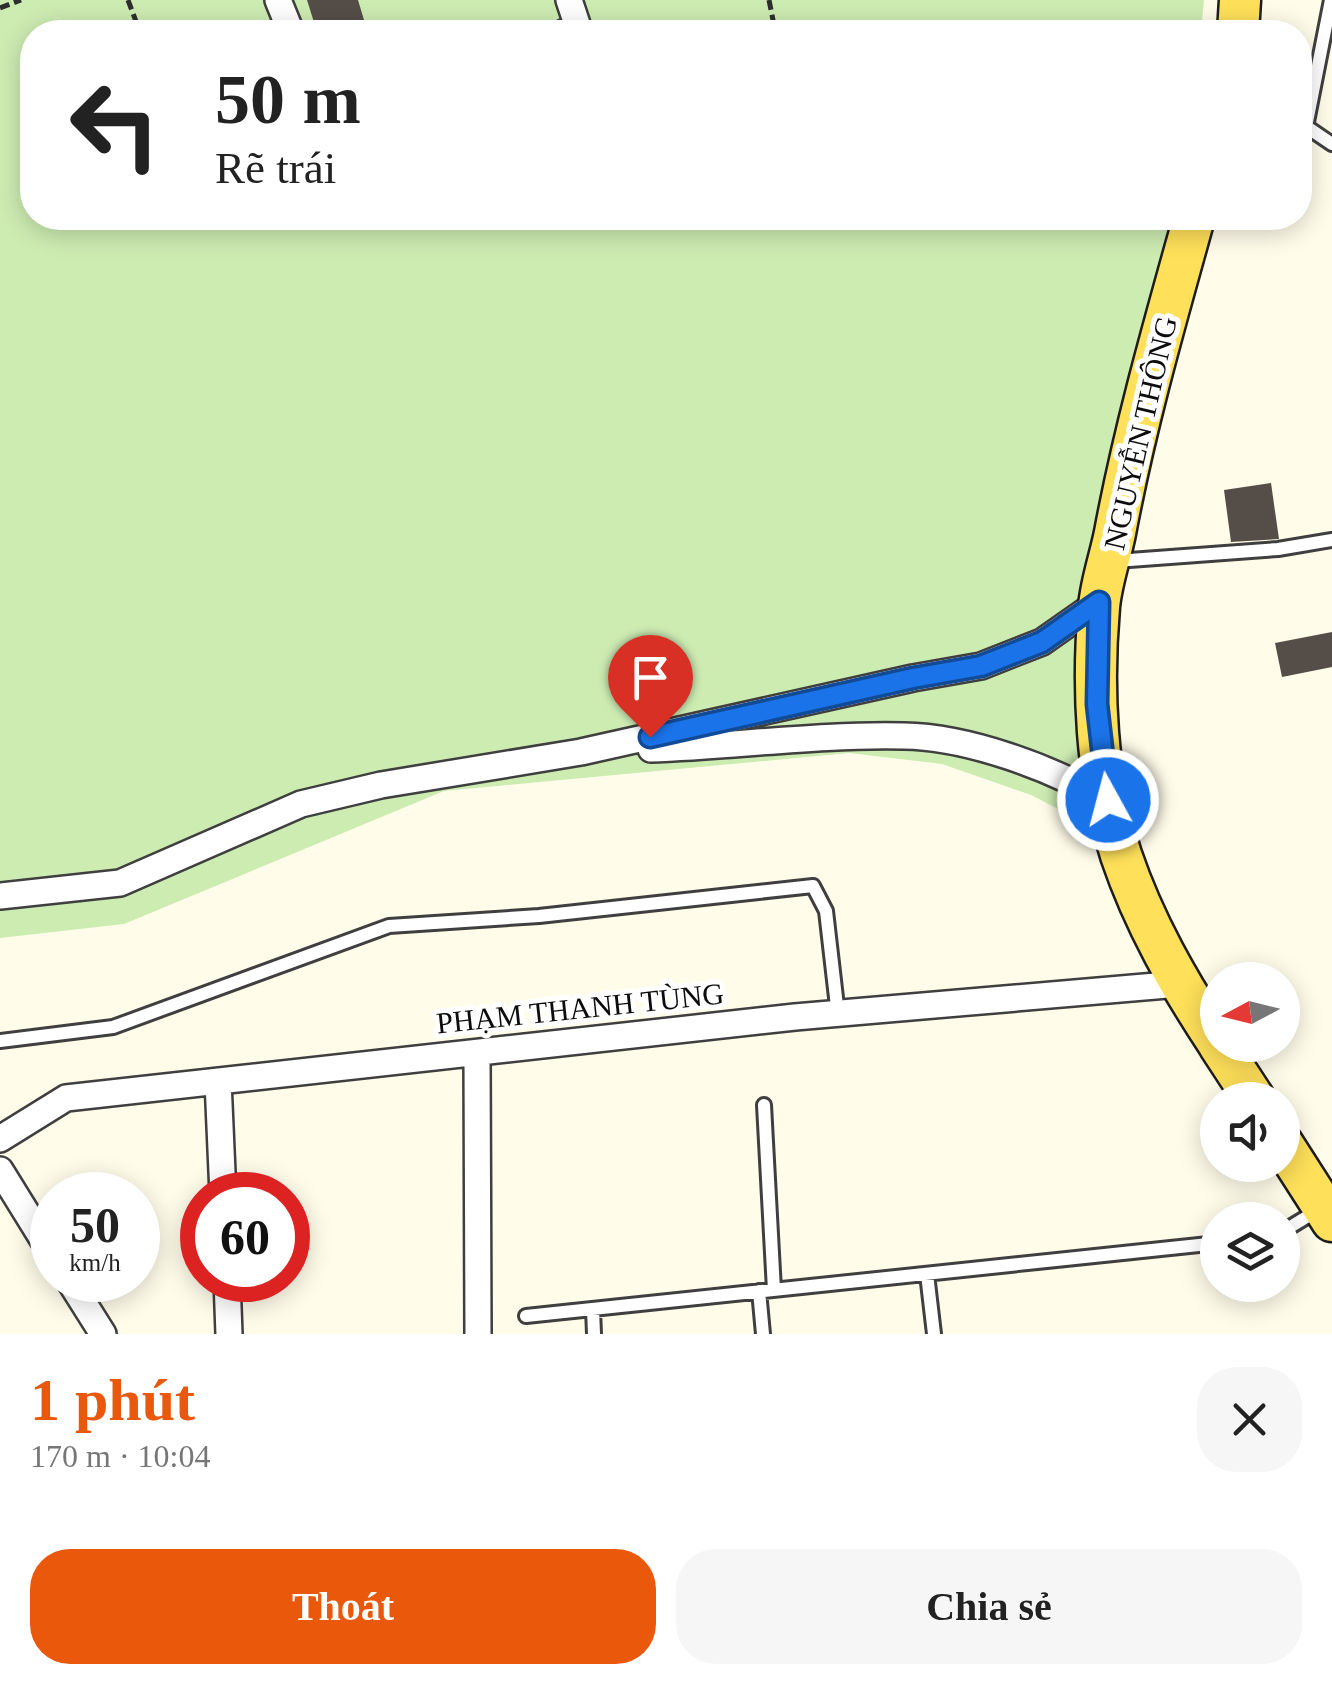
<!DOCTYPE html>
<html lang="vi">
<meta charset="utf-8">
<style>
:root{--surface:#fff;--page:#f6f6f6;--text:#222;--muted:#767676;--accent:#ea580c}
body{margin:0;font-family:"Times New Roman",serif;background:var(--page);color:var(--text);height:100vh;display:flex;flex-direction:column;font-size:38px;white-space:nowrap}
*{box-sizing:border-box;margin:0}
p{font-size:32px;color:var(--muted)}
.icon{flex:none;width:55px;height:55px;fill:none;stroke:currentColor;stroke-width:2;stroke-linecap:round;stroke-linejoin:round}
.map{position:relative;height:1334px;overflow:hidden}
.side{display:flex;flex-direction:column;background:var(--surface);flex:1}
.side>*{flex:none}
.top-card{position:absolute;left:20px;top:20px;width:1292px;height:210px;border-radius:40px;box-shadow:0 5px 25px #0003;background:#fff;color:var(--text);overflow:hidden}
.needle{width:65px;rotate:263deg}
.controls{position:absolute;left:1200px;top:962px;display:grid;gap:20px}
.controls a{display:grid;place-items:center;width:100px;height:100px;border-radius:50%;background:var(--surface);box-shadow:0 5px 25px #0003;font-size:50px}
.speed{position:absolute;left:30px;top:1172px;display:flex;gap:20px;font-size:50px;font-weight:700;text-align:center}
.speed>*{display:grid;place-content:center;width:130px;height:130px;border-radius:50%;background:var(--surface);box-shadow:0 5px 25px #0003;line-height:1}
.speed small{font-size:25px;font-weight:400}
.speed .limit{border:15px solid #d22;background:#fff;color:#111}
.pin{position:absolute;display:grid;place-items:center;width:85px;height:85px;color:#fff;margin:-102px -42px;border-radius:50% 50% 50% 0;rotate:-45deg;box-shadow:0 0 10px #0007}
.pin .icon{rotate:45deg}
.me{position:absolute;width:110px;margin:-55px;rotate:353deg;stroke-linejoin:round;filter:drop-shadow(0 0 8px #0008)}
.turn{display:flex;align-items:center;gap:35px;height:210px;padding:0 30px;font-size:45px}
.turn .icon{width:130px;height:130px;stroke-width:2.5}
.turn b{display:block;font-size:70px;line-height:85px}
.round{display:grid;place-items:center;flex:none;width:105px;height:105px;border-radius:40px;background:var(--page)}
.overview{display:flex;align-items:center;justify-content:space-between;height:170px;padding:0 30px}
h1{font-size:60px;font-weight:800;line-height:75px;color:var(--accent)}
.primary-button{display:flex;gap:20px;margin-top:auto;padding:20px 30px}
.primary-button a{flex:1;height:115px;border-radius:40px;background:var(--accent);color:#fff;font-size:40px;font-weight:800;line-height:115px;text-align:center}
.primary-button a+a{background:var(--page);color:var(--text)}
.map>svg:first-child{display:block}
.green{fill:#cdecb2}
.building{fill:#554d47}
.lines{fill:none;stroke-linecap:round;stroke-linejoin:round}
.lane-casing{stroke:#3f3f3f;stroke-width:18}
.street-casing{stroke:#3f3f3f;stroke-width:30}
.primary-casing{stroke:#1d1d1d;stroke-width:45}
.path{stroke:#2e2e2e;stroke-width:5;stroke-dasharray:10 5;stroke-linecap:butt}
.lane{stroke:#fff;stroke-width:12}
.street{stroke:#fff;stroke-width:25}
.primary{stroke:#ffe05a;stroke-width:40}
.route-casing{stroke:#114b97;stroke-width:25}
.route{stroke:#1a73e8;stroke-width:18}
.labels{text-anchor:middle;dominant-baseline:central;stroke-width:10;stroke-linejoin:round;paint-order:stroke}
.street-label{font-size:30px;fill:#0c0c0c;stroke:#fff}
</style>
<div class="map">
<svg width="1332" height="1334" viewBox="0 0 1332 1334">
<rect width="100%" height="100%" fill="#fffcea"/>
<path class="green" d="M 0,0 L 1204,0 L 1201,32 L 32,32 L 32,218 L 1171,218 L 1089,572 L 1077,764 L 1095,828 L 1031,795 L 942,764 L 849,753 L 444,791 L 124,924 L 0,938 Z"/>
<path class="building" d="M 307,0 L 358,0 L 364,20 L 317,32 Z
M 1271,483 L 1279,539 L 1231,542 L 1224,490 Z
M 1332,632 L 1332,667 L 1282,677 L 1275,643 Z"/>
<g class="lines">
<defs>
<path id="lane" d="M 1301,123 L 1332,144
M 1306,127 L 1331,0
M 1116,561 L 1278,549 L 1332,540
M 0,1041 L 113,1027 L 389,926 L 539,916 L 813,886 L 826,911 L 838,1015
M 764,1105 L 774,1290
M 1282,1232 L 1318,1210
M 927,1274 L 934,1334
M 759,1291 L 763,1334
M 593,1309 L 594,1334
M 526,1316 L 1218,1243"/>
<path id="street" d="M 278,0 L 291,32
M 565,32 L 579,30 L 569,0
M 651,749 C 735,746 820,734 904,736 C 968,737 1053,768 1107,801
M 0,896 L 120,883 L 301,804 L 381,785 L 581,752 L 913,678 L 981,666 L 1042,642 L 1099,602
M 477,1053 L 478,1334
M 218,1081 L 223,1195
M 0,1139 L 66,1098 L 795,1017 L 1179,984
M 0,1170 L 52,1254
M 69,1280 L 103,1334
M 227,1280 L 229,1334"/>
<path id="primary" d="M 1238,32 L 1240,0
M 1194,218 C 1165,322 1135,426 1115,533 C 1110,558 1101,583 1099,607 C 1092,687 1096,778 1121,855 C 1144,923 1179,984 1218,1043
M 1219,1045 L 1255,1100
M 1282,1143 L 1332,1221"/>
</defs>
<use href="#lane" class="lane-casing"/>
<use href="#street" class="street-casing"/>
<use href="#primary" class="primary-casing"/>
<path class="path" d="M 128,0 L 140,32
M 769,0 L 774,25 L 772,32
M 0,8 L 21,0"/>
<use href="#lane" class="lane"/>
<use href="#street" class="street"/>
<use href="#primary" class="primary"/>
</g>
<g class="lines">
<defs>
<path id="route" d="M 650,737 L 913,678 L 981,666 L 1042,642 L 1099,602 L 1097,704 L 1108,800"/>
</defs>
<use href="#route" class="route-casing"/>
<use href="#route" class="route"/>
</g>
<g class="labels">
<g class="street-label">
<text transform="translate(1140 433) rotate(-77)">NGUYỄN THÔNG</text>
<text transform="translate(580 1008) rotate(-6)">PHẠM THANH TÙNG</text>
</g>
</g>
</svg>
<div class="controls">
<a><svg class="needle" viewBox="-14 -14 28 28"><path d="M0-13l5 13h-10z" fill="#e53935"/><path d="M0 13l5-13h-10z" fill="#767676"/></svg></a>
<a><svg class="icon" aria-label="sound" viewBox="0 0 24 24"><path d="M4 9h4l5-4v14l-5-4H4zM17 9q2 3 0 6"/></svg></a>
<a><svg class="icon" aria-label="layers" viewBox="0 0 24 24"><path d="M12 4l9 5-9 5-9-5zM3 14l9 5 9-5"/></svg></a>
</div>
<div class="speed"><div>50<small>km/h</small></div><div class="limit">60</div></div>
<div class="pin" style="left:650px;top:737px;background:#d93025"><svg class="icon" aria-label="arrive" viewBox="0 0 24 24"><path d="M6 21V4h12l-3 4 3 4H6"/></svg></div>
<svg class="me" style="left:1108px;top:800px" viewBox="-20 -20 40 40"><circle r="17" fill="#1a73e8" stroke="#fff" stroke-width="3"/><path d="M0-11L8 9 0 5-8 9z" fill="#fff"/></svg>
<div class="top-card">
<div class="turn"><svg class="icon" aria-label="left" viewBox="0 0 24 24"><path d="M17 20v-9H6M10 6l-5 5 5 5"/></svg><div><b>50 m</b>Rẽ trái</div></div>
</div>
</div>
<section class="side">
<div class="overview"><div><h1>1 phút</h1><p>170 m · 10:04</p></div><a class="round"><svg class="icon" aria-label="close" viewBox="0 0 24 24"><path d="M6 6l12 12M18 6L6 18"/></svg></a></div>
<div class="primary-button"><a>Thoát</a><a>Chia sẻ</a></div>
</section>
